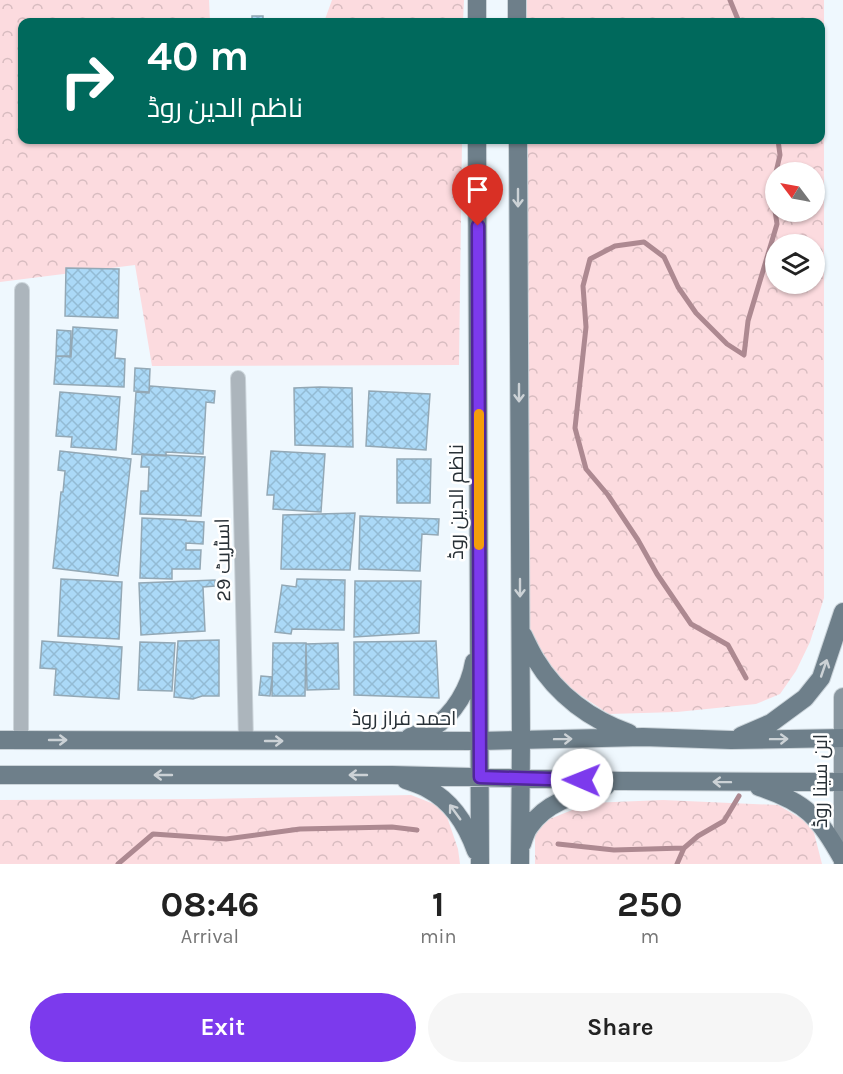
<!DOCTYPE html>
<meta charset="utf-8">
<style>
:root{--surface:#fff;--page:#f6f6f6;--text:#222;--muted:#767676;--accent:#7c3aed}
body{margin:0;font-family:Karla,Cairo,sans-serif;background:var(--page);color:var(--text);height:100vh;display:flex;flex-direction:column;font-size:22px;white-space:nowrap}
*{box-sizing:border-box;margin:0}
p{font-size:20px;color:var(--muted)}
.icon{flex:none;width:33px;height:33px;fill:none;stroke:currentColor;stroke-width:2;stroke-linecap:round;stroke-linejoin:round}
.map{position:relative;height:864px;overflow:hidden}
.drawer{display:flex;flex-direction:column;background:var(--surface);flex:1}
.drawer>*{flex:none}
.banner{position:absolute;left:18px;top:18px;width:807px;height:126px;border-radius:12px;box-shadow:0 2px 4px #0004;background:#00695c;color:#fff;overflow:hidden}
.needle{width:39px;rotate:302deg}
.fabs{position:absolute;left:765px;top:162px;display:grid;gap:12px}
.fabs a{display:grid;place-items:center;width:60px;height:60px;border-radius:50%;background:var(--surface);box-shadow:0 2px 4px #0004;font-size:30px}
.pin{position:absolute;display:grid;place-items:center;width:51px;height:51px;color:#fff;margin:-62px -26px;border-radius:50% 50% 50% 0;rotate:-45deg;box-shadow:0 0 6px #0007}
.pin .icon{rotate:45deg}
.me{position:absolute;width:66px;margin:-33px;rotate:271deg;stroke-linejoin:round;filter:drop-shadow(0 0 4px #0008)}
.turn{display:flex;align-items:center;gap:21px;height:126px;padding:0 30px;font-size:27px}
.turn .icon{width:78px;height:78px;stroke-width:2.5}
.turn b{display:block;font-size:42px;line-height:51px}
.eta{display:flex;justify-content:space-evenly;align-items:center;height:102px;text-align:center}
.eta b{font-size:36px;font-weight:700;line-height:42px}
.cta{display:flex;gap:12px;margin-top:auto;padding:12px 30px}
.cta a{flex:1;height:69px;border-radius:36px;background:var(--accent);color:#fff;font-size:24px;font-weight:700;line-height:69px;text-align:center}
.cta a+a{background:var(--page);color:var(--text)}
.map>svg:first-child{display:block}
.forest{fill:url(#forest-crowns);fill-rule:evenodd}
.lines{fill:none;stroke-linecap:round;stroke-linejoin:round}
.stream{stroke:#ad8991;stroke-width:5}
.building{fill:url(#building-cross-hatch);stroke:#93a8b5;stroke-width:1.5}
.street-casing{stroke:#cbd4da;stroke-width:16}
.secondary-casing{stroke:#cbd4da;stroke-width:20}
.primary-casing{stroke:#cbd4da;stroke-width:20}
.street{stroke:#acb5bc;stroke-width:14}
.secondary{stroke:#88969f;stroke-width:18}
.primary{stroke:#6e7f8a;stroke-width:18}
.oneway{stroke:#ccd2d6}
.route-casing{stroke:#51269a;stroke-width:15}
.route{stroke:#7c3aed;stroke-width:10}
.slow{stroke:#f59e0b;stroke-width:10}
.labels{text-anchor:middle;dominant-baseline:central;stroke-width:5;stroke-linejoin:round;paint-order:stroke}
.street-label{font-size:20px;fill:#293137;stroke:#fff}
</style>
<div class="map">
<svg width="843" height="864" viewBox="0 0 843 864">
<defs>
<pattern id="forest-crowns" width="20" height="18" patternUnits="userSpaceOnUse" patternTransform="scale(1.5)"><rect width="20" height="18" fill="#fcdbdf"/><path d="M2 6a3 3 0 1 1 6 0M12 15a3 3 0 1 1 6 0" fill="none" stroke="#d8bcc0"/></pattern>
<pattern id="building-cross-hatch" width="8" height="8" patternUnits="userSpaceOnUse" patternTransform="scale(1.5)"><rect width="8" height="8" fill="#abd9f7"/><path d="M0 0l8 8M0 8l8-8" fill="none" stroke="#93bbd4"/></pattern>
</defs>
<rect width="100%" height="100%" fill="#eff8fe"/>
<path class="forest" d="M 0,0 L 209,0 L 210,22 L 22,22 L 22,140 L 462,140 L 459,365 L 152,366 L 135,265 L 0,282 Z
M 332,0 L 464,0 L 463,22 L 324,22 Z
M 526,0 L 824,0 L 824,598 L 810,642 L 796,671 L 780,694 L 756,704 L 677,712 L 609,714 L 557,680 L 530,637 L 527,140 L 820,140 L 820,22 L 526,22 ZM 776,172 L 814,172 L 814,212 L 776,212 ZM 776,244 L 814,244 L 814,284 L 776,284 Z
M 411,795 L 444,808 L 458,849 L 460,864 L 0,864 L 0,800 L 204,799 Z
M 663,800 L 778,805 L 812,825 L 822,864 L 535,864 L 535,829 L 547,820 L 590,803 Z"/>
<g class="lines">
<path class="stream" d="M 730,0 L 739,22
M 776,172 L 780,155 L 778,140
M 746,678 L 728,645 L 691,624 L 657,574 L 638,540 L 608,495 L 586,469 L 575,428 L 586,327 L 583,286 L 590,259 L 615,246 L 644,242 L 664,257 L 678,287 L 696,313 L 727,344 L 744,355 L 748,321 L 777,224 L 772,191 L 776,174
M 558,844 L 614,850 L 684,848
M 118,864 L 153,834 L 226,839 L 300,829 L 392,827 L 417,830
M 677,864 L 684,848 L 698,836 L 724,821 L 739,796"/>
</g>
<path class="building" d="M 252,16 L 263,16 L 263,22 L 252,22 Z
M 66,268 L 119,269 L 118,318 L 65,316 Z
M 73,327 L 117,330 L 115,358 L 125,359 L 124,387 L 54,384 L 56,356 L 71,357 Z
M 57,330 L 71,331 L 70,356 L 56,356 Z
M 135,368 L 150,369 L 149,392 L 134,391 Z
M 150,386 L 215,391 L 214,403 L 206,402 L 203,454 L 166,452 L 166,456 L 132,454 L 136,392 L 149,393 Z
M 320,387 L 352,388 L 353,447 L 295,445 L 294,388 Z
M 369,391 L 430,394 L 426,450 L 366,446 Z
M 60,392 L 120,397 L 116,450 L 71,447 L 72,437 L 56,436 Z
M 60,451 L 131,459 L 118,576 L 53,568 L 61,492 L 63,492 L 65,471 L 58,470 Z
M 271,451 L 325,454 L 321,512 L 273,509 L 274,495 L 267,495 Z
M 142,454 L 205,457 L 201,516 L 140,514 L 141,491 L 148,491 L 149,467 L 141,467 Z
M 397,459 L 431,459 L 430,503 L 397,503 Z
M 355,513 L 350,570 L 281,569 L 283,515 Z
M 360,516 L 439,519 L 438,535 L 422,534 L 420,571 L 359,569 Z
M 142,518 L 186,520 L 186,521 L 204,522 L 203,544 L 186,543 L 186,550 L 201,550 L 200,569 L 172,569 L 172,579 L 140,578 Z
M 61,579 L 122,582 L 119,639 L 58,636 Z
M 297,579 L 345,580 L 344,630 L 292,629 L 291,634 L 275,632 L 282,585 L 296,587 Z
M 215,580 L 215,586 L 203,587 L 205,631 L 141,635 L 139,583 Z
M 355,581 L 421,581 L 419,633 L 354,637 Z
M 219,640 L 219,696 L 202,696 L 193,699 L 174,697 L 178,641 Z
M 42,641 L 122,647 L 119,699 L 54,695 L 56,669 L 40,668 Z
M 436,641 L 439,698 L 354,695 L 354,642 Z
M 140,642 L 175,643 L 172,691 L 138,690 Z
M 273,643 L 306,643 L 305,696 L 272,696 Z
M 338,643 L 339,689 L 307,690 L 306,644 Z
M 261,676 L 272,677 L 270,696 L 259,695 Z"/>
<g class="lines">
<defs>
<path id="street" d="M 238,378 L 246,741
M 21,740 L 22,290"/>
<path id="secondary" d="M 843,864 L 843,697"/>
<path id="primary" d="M 477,0 L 477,22
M 517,0 L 517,22
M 477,140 L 480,864
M 518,140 L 521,740 L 520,864
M 523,635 C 527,643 531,652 536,660 C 557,695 591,720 629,733
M 741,736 L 771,723 L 805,698 L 821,678 L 843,612
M 410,737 C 417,734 425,732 432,728 C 454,715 470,687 474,662
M 0,740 L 480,741 L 643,737 L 731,740 L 843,738
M 0,775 L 392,775 L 622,781 L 843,782
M 406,780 C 414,783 422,785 428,789 C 453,802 467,826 476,851
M 759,787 C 807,802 819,818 843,860
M 522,844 C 524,838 526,831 530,826 C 547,801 578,794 606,786"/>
</defs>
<use href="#street" class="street-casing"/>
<use href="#secondary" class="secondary-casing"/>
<use href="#primary" class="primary-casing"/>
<use href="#street" class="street"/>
<use href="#secondary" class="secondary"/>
<use href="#primary" class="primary"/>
</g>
<defs><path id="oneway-shaft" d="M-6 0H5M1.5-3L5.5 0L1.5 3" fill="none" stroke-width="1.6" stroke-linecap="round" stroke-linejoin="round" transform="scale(1.5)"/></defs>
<g class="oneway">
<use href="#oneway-shaft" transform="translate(518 198) rotate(90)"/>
<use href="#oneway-shaft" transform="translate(519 393) rotate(90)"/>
<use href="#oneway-shaft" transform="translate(520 588) rotate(90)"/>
<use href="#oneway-shaft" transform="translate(824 668) rotate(-71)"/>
<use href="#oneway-shaft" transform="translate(563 739) rotate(-1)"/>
<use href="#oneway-shaft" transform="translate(779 739) rotate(-1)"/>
<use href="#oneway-shaft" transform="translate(58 740)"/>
<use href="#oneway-shaft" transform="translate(274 741)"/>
<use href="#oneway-shaft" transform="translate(163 775) rotate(-180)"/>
<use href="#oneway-shaft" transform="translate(358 775) rotate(-180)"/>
<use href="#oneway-shaft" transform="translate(722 782) rotate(-179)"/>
<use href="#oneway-shaft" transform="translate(455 812) rotate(-126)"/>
</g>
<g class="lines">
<defs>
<path id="route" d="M 478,226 L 480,777 L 582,780"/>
</defs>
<use href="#route" class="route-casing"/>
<use href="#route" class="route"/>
<path class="slow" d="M 479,414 L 479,545"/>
</g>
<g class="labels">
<g class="street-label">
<text transform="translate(456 502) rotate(-90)">ناظم الدین روڈ</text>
<text transform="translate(223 560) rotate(-91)">اسٹریٹ 29</text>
<text x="404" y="718">احمد فراز روڈ</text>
<text transform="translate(820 781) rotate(-90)">ابن سینا روڈ</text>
</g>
</g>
</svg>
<div class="fabs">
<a><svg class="needle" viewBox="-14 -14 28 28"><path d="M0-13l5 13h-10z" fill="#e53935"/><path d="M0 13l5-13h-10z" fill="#767676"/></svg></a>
<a><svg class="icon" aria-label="layers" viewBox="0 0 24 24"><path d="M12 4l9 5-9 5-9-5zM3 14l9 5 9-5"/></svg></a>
</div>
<div class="pin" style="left:478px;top:226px;background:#d93025"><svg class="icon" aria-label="arrive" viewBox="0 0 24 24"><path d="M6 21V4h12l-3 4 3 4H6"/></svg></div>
<svg class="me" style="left:582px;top:780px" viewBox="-20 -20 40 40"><circle r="19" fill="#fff"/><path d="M0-13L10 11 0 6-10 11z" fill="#7c3aed"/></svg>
<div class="banner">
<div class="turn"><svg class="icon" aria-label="right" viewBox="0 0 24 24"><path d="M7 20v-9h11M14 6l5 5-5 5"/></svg><div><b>40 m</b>ناظم الدین روڈ</div></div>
</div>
</div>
<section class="drawer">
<div class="eta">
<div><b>08:46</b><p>Arrival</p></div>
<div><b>1</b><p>min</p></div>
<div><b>250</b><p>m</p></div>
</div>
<div class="cta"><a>Exit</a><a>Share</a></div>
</section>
